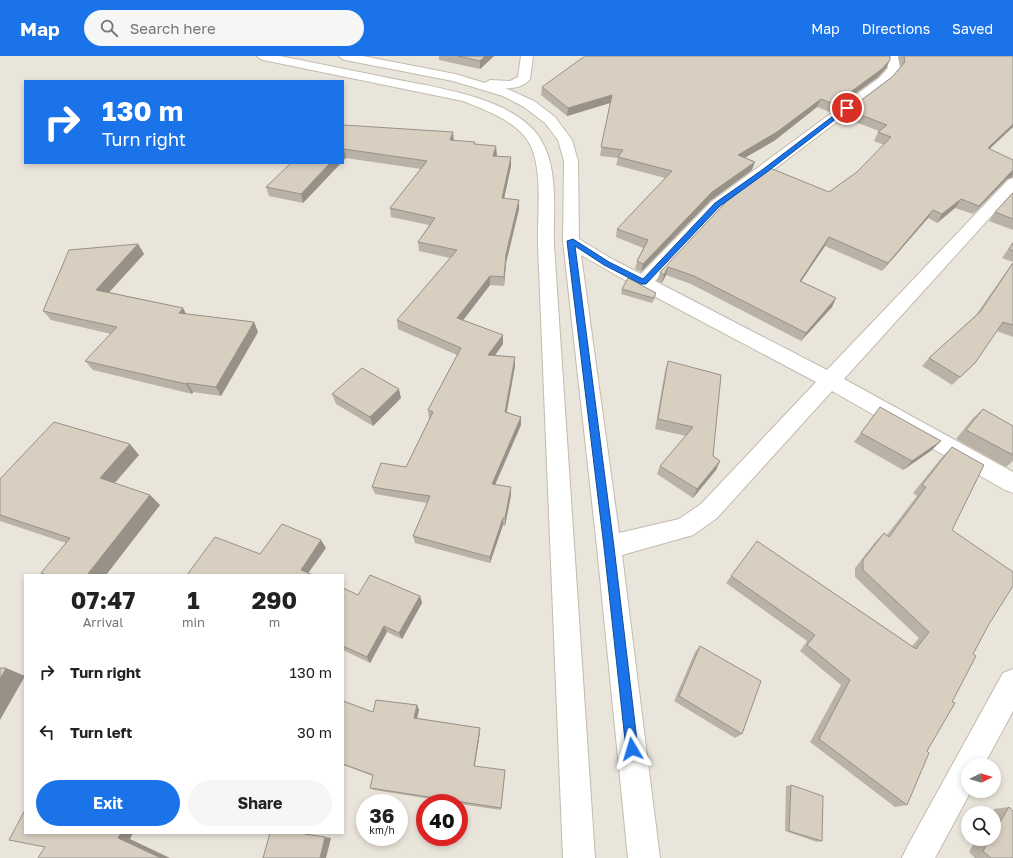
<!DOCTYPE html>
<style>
:root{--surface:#fff;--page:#f6f6f6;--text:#222;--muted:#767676;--accent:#1a73e8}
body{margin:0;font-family:"Golos Text",sans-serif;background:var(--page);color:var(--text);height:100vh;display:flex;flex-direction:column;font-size:15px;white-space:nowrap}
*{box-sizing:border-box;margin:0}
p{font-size:13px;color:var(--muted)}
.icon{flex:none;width:22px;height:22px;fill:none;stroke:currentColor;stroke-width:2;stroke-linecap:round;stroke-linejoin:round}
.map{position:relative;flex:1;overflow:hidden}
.drawer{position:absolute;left:24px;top:518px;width:320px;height:260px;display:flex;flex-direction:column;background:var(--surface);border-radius:0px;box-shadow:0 2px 6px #0003}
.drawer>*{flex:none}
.guide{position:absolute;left:24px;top:24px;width:320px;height:84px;border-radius:0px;box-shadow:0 2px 6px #0003;background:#1a73e8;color:#fff;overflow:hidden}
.needle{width:26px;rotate:85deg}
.controls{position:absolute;left:961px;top:702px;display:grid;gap:8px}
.controls a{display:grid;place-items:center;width:40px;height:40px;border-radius:50%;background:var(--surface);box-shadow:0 2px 6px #0003;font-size:20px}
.speed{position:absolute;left:356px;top:738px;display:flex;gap:8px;font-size:20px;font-weight:700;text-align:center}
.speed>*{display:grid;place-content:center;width:52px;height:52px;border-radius:50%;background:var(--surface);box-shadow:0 2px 6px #0003;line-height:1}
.speed small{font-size:10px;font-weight:400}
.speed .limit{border:6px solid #d22;background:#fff;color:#111}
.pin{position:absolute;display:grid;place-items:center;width:34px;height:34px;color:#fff;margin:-17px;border:2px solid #fff;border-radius:50%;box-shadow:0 1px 4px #0007}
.me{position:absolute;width:44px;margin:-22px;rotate:353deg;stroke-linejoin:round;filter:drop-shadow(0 0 3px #0008)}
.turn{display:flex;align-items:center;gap:14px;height:84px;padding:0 12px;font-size:18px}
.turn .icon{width:52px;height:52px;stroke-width:2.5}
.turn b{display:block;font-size:28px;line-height:34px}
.eta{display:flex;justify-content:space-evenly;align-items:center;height:68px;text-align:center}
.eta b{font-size:24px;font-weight:700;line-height:28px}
.cta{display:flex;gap:8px;margin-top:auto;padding:8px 12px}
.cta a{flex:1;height:46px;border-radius:24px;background:var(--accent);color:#fff;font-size:16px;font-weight:700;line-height:46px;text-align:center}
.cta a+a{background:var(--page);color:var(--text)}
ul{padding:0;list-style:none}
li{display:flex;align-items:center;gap:12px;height:60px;padding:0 12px}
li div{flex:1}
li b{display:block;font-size:15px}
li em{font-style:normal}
header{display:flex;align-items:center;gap:24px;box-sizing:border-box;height:56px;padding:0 20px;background:var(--accent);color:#fff}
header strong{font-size:19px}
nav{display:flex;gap:22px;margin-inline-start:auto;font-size:14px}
.search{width:280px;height:36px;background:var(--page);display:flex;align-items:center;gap:10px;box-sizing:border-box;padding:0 14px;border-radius:22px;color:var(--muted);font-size:15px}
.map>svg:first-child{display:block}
.residential{fill:#eae5da;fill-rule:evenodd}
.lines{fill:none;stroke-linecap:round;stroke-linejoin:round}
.minor-casing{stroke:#c2bbae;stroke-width:2}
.minor{fill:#fff;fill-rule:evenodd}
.wall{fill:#bab2a6}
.shaded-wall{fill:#979187}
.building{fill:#d8cfc1;stroke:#979187}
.route{fill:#1a73e8;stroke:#114b97}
</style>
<header>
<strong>Map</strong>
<div class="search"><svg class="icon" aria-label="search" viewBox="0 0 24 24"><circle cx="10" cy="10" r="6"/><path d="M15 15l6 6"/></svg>Search here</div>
<nav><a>Map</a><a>Directions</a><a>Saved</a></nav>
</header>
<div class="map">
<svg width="1013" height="802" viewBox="0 0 1013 802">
<rect width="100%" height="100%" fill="#f6f3ec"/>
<path class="residential" d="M 0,0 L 1013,0 L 1013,802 L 0,802 ZM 25,25 L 343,25 L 343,107 L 25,107 ZM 25,519 L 343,519 L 343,777 L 25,777 ZM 968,709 L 994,709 L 994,735 L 968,735 ZM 365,747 L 399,747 L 399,781 L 365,781 ZM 425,747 L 459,747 L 459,781 L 425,781 ZM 968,757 L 994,757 L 994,783 L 968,783 Z"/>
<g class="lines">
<defs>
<path id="minor" d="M 257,0 L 280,0 C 315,7 350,14 384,21 C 431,31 515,40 541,84 C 559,114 553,156 554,189 L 595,802 L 563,802 L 538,189 C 537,160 544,110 528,85 C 514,64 485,54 463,45 L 263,4 L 259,2 Z
M 339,0 L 363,0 L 455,18 L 485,27 L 490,24 L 510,25 L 518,21 L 521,0 L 533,0 L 530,23 C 525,30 514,33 505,32 L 534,45 L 555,61 L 572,84 L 578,105 L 579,183 L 612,203 L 641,218 L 711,146 L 879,22 L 888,12 L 886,0 L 898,0 L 900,13 L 887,28 L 723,152 L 655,225 L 827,314 L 1008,124 L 1013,122 L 1013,136 L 844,323 L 1013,416 L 1013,437 L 1005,434 L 832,335 L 717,462 L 693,479 L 622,499 L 660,802 L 628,802 L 597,491 L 563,185 L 564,105 L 558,84 L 545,67 L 524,51 L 503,40 L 453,25 L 345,4 L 341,2 ZM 581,199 L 637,231 L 816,326 L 701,448 L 679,463 L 619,477 Z
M 1013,613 L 1013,655 L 984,709 L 968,709 L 968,735 L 971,735 L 935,802 L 902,802 L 907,791 L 1003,617 Z"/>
</defs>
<use href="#minor" class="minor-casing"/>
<use href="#minor" class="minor"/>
</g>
<path class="wall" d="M 439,0 L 494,0 L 480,13 L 439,4 Z
M 898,0 L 1013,0 L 990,93 L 1013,104 L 1013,121 L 1012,121 L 1007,123 L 973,158 L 955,152 L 937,167 L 928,162 L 882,215 L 825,190 L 801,225 L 836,242 L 832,251 L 801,285 L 691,228 L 666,219 L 662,227 L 657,225 L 660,216 L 727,145 L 829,136 L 857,116 L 884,89 L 874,85 L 878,76 L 879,75 L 845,62 L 848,54 L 892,21 L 901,11 Z
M 890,4 L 886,12 L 878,21 L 830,56 L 817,51 L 774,85 L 745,102 L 752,114 L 710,145 L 641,216 L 635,213 L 637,205 L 643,192 L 616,181 L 617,173 L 665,122 L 616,109 L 618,102 L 600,100 L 610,47 L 567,60 L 541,39 L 542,31 Z
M 343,69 L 453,84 L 475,88 L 497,99 L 496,100 L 511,101 L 511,110 L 504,143 L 519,144 L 519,153 L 506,207 L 504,230 L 490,229 L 463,264 L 503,279 L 503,288 L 494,299 L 515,301 L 515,310 L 507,356 L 521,361 L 521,369 L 495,428 L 511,439 L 505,470 L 503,469 L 490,507 L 415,487 L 413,480 L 427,447 L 375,438 L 372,431 L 406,411 L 429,363 L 428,354 L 457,299 L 398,273 L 397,264 L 450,202 L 419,195 L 418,186 L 429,169 L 391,161 L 390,152 L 421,113 L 346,102 L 343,104 Z
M 341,107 L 303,147 L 269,140 L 266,131 Z
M 1013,137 L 1013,174 L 989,165 L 995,156 Z
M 1013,186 L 1013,281 L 997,275 L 975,307 L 967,315 L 952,329 L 922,310 L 929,302 L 976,259 L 1013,206 L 1002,202 Z
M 138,188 L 144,198 L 109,236 L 183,252 L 186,258 L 254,266 L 258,276 L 221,340 L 193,336 L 192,338 L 93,314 L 85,305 L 111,278 L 51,264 L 43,255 Z
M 622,233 L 656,237 L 655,242 L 652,247 L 621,238 Z
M 668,305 L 713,400 L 720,405 L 716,414 L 693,442 L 657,418 L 660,410 L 686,380 L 655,373 L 665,315 Z
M 332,338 L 401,342 L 373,370 L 336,348 Z
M 880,351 L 932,394 L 903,414 L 854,386 Z
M 983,353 L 1013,370 L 1013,405 L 1006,411 L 956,383 L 973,362 Z
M 952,391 L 952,474 L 989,568 L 973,598 L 927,695 L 907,749 L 895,751 L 810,686 L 841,629 L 800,595 L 807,585 L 726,527 L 757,485 L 912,590 L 919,582 L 855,521 L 855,512 L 876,485 L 884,477 L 887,479 L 917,440 L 913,437 L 943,400 Z
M 139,399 L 115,427 L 150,439 L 160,449 L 106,519 L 44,519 L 41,517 L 66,487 L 0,465 L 0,423 Z
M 343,532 L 358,539 L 420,540 L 422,547 L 402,583 L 387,576 L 370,607 L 343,594 Z
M 700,590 L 742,678 L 735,682 L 674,645 L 695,596 Z
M 343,645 L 373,656 L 417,649 L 419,654 L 417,662 L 480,672 L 480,676 L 475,710 L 505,717 L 501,754 L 459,748 L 459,747 L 456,747 L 374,734 L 370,732 L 373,720 L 343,709 Z
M 791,729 L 822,785 L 817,786 L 785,775 L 786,730 Z
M 1009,751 L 1013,802 L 975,802 L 969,796 L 976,783 L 994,783 L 994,757 L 991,757 L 994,753 Z"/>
<path class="shaded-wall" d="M 485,0 L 494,0 L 480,13 L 480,5 Z
M 890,4 L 886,12 L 878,21 L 830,56 L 834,48 Z
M 612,39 L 610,47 L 567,60 L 568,52 Z
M 821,43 L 817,51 L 774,85 L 735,107 L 738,99 Z
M 1013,68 L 1013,71 L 982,100 L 988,92 Z
M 453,76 L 454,85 L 450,84 Z
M 496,90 L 497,99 L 493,109 L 493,100 Z
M 343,93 L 344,93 L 346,102 L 343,104 Z
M 511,101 L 511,110 L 502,152 L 502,142 Z
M 755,106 L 752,114 L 710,145 L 641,216 L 643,208 L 712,136 Z
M 330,107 L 341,107 L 303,147 L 301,138 Z
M 1013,114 L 1012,121 L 1007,123 L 973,158 L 979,150 Z
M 961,143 L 955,152 L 937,167 L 942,158 Z
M 519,144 L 519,153 L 506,207 L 504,230 L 504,221 L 506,198 Z
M 933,154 L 928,162 L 882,215 L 888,207 Z
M 829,181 L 825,190 L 796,233 L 800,225 Z
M 138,188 L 144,198 L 103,243 L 96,234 Z
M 668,211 L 666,219 L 662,227 L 664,219 Z
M 490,220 L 490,229 L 458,271 L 457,262 Z
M 836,242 L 832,251 L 801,285 L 806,277 Z
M 183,252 L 188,262 L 179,257 Z
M 254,266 L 258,276 L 221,340 L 216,331 Z
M 503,279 L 503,288 L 489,308 L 488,299 Z
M 515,301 L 515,310 L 505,364 L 505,356 Z
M 187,327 L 193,336 L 192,338 L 186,328 Z
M 399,333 L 401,342 L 373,370 L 370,361 Z
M 521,361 L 521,369 L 492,436 L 492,428 Z
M 941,385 L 932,394 L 903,414 L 912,405 Z
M 130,388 L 139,399 L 110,432 L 100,422 Z
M 720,405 L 716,414 L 693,442 L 697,433 Z
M 511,431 L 511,439 L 505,470 L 505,462 Z
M 150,439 L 160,449 L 106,519 L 87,519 Z
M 503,462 L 503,469 L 490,507 L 490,501 Z
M 321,484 L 326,492 L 307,519 L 301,514 Z
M 420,540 L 422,547 L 402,583 L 399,577 Z
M 384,570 L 387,576 L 370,607 L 367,601 Z
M 6,612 L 25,620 L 0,664 L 0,623 Z
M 417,649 L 419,654 L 416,666 L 414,662 Z
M 480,672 L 480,676 L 474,713 L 474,710 Z
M 121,777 L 133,777 L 130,783 L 170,802 L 161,802 L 118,782 Z
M 325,781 L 331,782 L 326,802 L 320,802 Z"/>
<path class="building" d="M 458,0 L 485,0 L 480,5 Z
M 585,0 L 890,0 L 890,4 L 882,13 L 834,48 L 821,43 L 777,76 L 738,99 L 755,106 L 712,136 L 643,208 L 637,205 L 648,184 L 617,173 L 672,115 L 618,101 L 623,94 L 601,91 L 612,39 L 568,52 L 542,31 Z
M 904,0 L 1013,0 L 1013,68 L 988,92 L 1013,104 L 1013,114 L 979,150 L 961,143 L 942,158 L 933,154 L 888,207 L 829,181 L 800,225 L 836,242 L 806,277 L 694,220 L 668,211 L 664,219 L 660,216 L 727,145 L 770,112 L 829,136 L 857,116 L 891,81 L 878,76 L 887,69 L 848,54 L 892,21 L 905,6 Z
M 343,69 L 453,76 L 450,84 L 475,86 L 474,88 L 496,90 L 493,100 L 511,101 L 502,142 L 519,144 L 506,198 L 504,221 L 490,220 L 457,262 L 503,279 L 488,299 L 515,301 L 505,356 L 521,361 L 492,428 L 511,431 L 505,462 L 503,462 L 490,501 L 413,480 L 430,440 L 372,431 L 381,407 L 406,411 L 433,356 L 428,354 L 461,292 L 397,264 L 457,194 L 418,186 L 435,162 L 390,152 L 427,105 L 344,93 L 343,93 Z
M 291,107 L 330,107 L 301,138 L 266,131 Z
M 1013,137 L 1013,163 L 995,156 Z
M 1013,187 L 1013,195 L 1009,193 Z
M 138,188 L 96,234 L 183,252 L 179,257 L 254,266 L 216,331 L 187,327 L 186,328 L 85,305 L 117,271 L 43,255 L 69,194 Z
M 1013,207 L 1013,269 L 1003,266 L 975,307 L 960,321 L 929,302 L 980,256 Z
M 628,222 L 656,237 L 653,242 L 622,233 Z
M 668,305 L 721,319 L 713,400 L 720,405 L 697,433 L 660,410 L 693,371 L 658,363 Z
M 362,312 L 399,333 L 370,361 L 332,338 Z
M 880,351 L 941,385 L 912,405 L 861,377 Z
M 983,353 L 1013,370 L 1013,399 L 966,374 Z
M 54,366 L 130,388 L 100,422 L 150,439 L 87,519 L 47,519 L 41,517 L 70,482 L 0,459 L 0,423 Z
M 952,391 L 984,409 L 952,474 L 1013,516 L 1013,530 L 989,568 L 973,598 L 976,600 L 952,646 L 955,647 L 927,695 L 929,697 L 907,749 L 819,683 L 850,624 L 807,589 L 815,579 L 731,520 L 757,485 L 916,593 L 929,576 L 863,514 L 863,504 L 884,477 L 889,481 L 926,431 L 922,429 Z
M 282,468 L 321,484 L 301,514 L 313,519 L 187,519 L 215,481 L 260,498 Z
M 370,519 L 420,540 L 399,577 L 384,570 L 367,601 L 343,590 L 343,532 L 358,539 Z
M 700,590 L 761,625 L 742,678 L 679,640 Z
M 0,612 L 6,612 L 0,623 Z
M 376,644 L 417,649 L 414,662 L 480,672 L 474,710 L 505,714 L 501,752 L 370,732 L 373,719 L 343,708 L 343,645 L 373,656 Z
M 791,729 L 823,740 L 822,785 L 789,775 Z
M 1009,751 L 1013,755 L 1013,802 L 991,802 L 983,795 L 990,783 L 994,783 L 994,776 Z
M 25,754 L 25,777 L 121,777 L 118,782 L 161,802 L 38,802 L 45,791 L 9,784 Z
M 270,777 L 298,777 L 325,781 L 320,802 L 263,802 Z"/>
<path class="route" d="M 845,51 L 850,52 L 767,116 L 720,150 L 646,228 L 641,228 L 604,209 L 575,190 L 614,491 L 638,693 L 636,697 L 632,699 L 627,697 L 626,693 L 604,491 L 567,185 L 573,183 L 609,206 L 643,223 L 715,147 L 762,114 Z"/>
</svg>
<div class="controls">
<a><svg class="needle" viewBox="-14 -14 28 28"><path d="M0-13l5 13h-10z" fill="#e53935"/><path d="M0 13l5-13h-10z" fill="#767676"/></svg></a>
<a><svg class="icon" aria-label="search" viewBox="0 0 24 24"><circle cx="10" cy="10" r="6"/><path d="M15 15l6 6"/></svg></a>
</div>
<div class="speed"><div>36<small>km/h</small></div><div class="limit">40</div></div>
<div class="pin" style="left:847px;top:52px;background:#d93025"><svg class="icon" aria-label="arrive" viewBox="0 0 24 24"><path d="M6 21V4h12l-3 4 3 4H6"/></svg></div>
<svg class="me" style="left:632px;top:693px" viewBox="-20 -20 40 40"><path d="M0-17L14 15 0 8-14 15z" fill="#1a73e8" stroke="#fff" stroke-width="4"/></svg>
<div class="guide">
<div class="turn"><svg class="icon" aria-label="right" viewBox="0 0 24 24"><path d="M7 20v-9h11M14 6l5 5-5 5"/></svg><div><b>130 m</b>Turn right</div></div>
</div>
<section class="drawer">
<div class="eta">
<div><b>07:47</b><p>Arrival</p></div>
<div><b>1</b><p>min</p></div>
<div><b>290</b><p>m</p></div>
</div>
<ul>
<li><svg class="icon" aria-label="right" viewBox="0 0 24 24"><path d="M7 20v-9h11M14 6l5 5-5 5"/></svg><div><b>Turn right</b></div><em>130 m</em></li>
<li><svg class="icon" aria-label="left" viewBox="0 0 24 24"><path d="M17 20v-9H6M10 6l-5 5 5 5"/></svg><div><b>Turn left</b></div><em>30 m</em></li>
</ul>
<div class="cta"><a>Exit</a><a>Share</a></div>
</section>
</div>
